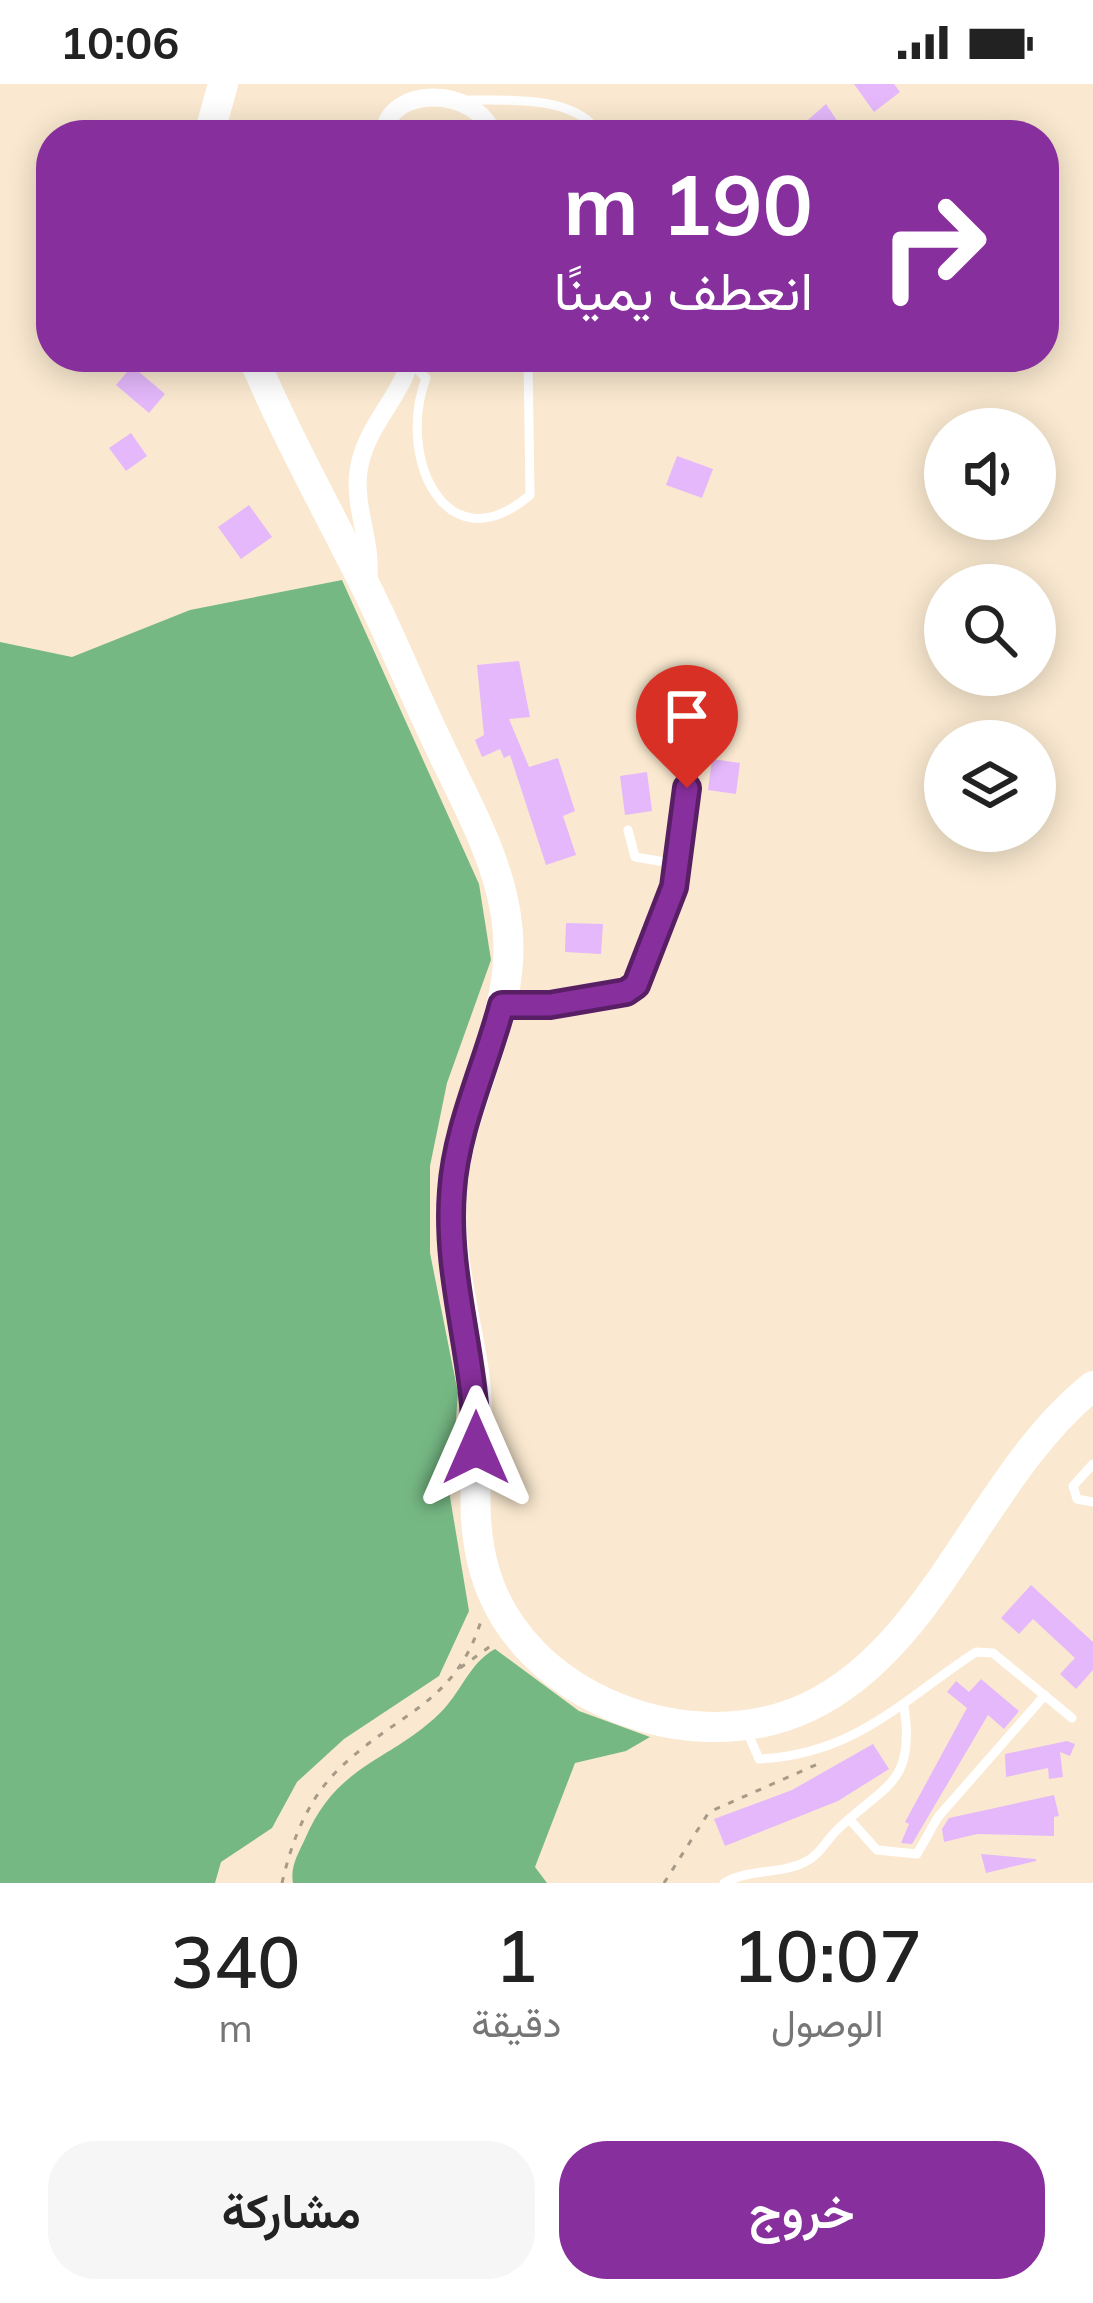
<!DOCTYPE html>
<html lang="ar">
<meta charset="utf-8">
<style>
:root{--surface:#fff;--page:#f6f6f6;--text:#222;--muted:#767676;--accent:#872f9c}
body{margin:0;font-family:Mulish,Vazirmatn,sans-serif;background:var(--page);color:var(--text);direction:rtl;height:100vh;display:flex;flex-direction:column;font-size:45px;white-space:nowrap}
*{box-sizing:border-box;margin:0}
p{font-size:39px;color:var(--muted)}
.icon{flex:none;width:66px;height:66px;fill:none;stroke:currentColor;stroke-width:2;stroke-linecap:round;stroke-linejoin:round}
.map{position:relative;height:1799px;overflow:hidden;direction:ltr}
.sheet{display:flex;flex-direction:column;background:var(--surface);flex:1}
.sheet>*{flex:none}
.banner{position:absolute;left:36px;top:36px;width:1023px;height:252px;border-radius:48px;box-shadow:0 6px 30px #0003;direction:rtl;background:#872f9c;color:#fff;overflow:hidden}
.tools{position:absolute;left:924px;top:324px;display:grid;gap:24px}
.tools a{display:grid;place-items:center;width:132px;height:132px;border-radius:50%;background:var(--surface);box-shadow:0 6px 30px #0003;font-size:60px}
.pin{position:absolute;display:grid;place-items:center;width:102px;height:102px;color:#fff;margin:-123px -51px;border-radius:50% 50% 50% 0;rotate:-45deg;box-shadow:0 0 12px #0007}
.pin .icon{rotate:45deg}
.me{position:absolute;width:132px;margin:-66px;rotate:0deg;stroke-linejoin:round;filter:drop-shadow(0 0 9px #0008)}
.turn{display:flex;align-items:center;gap:42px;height:252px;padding:0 48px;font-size:54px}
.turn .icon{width:156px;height:156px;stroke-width:2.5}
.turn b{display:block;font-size:84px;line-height:102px}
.eta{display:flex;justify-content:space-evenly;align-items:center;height:204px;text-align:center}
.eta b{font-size:72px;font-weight:600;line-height:84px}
.action{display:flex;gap:24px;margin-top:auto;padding:24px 48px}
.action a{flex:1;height:138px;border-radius:48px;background:var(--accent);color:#fff;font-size:48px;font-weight:600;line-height:138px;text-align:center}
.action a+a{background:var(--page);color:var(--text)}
.status{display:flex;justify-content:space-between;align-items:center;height:84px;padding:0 60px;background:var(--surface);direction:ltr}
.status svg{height:33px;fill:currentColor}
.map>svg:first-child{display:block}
.forest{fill:#76b884}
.building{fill:#e4b8fb}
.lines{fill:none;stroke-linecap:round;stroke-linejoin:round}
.path{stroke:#a79a88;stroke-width:3;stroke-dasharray:6 9;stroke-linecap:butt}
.lane{stroke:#fff;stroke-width:9}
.street{stroke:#fff;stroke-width:18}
.primary{stroke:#fff;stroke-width:30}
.route-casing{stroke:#581f65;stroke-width:30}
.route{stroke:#872f9c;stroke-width:21}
</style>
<div class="status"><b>10:06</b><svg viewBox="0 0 49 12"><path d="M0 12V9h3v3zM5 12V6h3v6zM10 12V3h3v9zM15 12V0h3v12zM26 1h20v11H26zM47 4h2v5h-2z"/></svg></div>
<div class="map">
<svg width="1093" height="1799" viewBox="0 0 1093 1799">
<rect width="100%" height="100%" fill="#fae9d0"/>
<path class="forest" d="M 342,496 L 479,800 L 491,876 L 447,999 L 430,1082 L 430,1169 L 458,1309 L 450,1413 L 469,1527 L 439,1592 L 344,1655 L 297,1698 L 272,1744 L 221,1778 L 215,1799 L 0,1799 L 0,558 L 72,573 L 190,526 Z
M 495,1565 L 579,1627 L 650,1653 L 626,1667 L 575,1679 L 535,1783 L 547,1799 L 293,1799 C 290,1783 298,1770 305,1755 C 337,1679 390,1678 440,1629 C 461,1609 469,1579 495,1565 Z"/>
<path class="building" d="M 854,0 L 894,0 L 900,8 L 874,28 Z
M 826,20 L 840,41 L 825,51 L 791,51 Z
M 132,282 L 165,310 L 149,329 L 116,301 Z
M 131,349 L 147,372 L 126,387 L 109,364 Z
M 677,372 L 713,385 L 702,414 L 666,401 Z
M 249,421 L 272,453 L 241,475 L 218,443 Z
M 519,577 L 530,633 L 509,635 L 529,683 L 558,674 L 575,727 L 563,732 L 576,771 L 546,781 L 510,671 L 504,674 L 500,665 L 482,673 L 475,656 L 484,651 L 477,581 Z
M 712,675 L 740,679 L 736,710 L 708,706 Z
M 647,688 L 652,727 L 625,731 L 620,692 Z
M 566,839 L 603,840 L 601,870 L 565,868 Z
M 1031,1501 L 1093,1558 L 1093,1586 L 1076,1605 L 1060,1590 L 1075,1574 L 1033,1535 L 1019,1550 L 1001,1534 Z
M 981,1595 L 1019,1627 L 1004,1645 L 988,1631 L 912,1760 L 901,1759 L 909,1740 L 905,1738 L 967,1624 L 947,1608 L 956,1597 L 969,1608 Z
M 1067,1657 L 1075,1660 L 1070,1672 L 1060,1668 L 1063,1693 L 1049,1695 L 1048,1684 L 1006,1693 L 1005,1670 Z
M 873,1660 L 889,1685 L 838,1717 L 725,1762 L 714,1735 L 792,1706 Z
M 1054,1711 L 1059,1732 L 1054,1733 L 1054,1752 L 977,1750 L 944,1758 L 942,1745 L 949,1734 Z
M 981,1770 L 1036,1775 L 1036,1777 L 986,1789 Z"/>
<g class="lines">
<path class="path" d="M 460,1584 L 496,1558
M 282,1799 C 292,1756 308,1714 341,1683 C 397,1629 455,1620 481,1537
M 664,1799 L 709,1728 L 820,1679"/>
<path class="lane" d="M 469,16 C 506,16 570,12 595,44
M 410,278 L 426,294 C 396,373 446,483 530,411 L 528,273
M 628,746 L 635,773 L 677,780
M 508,921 C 543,924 607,923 636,901 L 674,803 L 687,704
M 1093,1380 L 1073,1402 L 1077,1415 L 1093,1418
M 746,1645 L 759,1675 C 856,1670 901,1617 976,1568 L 993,1569 L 1072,1634
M 850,1736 L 877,1766 L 917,1770 L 938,1733 L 1045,1611
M 724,1799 C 750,1784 780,1791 805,1778 C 820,1771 827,1755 838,1745 C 884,1701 916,1700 904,1623"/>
<path class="street" d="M 384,51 C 387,0 478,2 493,51
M 368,501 C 373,458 355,430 358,391 C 363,343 400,317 411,273"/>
<path class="primary" d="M 209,51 L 223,0
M 253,273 C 287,354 331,432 370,511 C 393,558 413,607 436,655 C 462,711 497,770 506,832 C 522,930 457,1015 452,1110 C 448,1172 465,1228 474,1288 C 484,1354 465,1422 485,1488 C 522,1615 692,1678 808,1623 C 936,1563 982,1390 1093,1302"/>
</g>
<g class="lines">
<defs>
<path id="route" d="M 476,1364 C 477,1277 445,1194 452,1107 C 456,1044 486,982 502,921 L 550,921 L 626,908 L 636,901 L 674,803 L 687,704"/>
</defs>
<use href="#route" class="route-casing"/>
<use href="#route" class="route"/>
</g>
</svg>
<div class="tools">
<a><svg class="icon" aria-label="sound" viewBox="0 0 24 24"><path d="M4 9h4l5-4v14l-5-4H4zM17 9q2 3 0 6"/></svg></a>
<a><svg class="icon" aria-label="search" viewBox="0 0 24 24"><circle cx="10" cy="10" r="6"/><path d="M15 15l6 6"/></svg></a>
<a><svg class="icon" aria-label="layers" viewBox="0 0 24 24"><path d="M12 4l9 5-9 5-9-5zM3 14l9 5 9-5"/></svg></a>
</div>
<div class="pin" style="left:687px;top:704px;background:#d93025"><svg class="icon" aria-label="arrive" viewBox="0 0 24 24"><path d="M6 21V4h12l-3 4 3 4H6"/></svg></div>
<svg class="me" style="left:476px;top:1364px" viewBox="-20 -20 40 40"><path d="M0-17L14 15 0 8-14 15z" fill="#872f9c" stroke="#fff" stroke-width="4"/></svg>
<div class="banner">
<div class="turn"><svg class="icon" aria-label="right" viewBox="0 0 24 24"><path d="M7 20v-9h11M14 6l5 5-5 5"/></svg><div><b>190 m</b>انعطف يمينًا</div></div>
</div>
</div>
<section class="sheet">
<div class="eta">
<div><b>10:07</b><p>الوصول</p></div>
<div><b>1</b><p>دقيقة</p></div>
<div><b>340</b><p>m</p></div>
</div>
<div class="action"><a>خروج</a><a>مشاركة</a></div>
</section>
